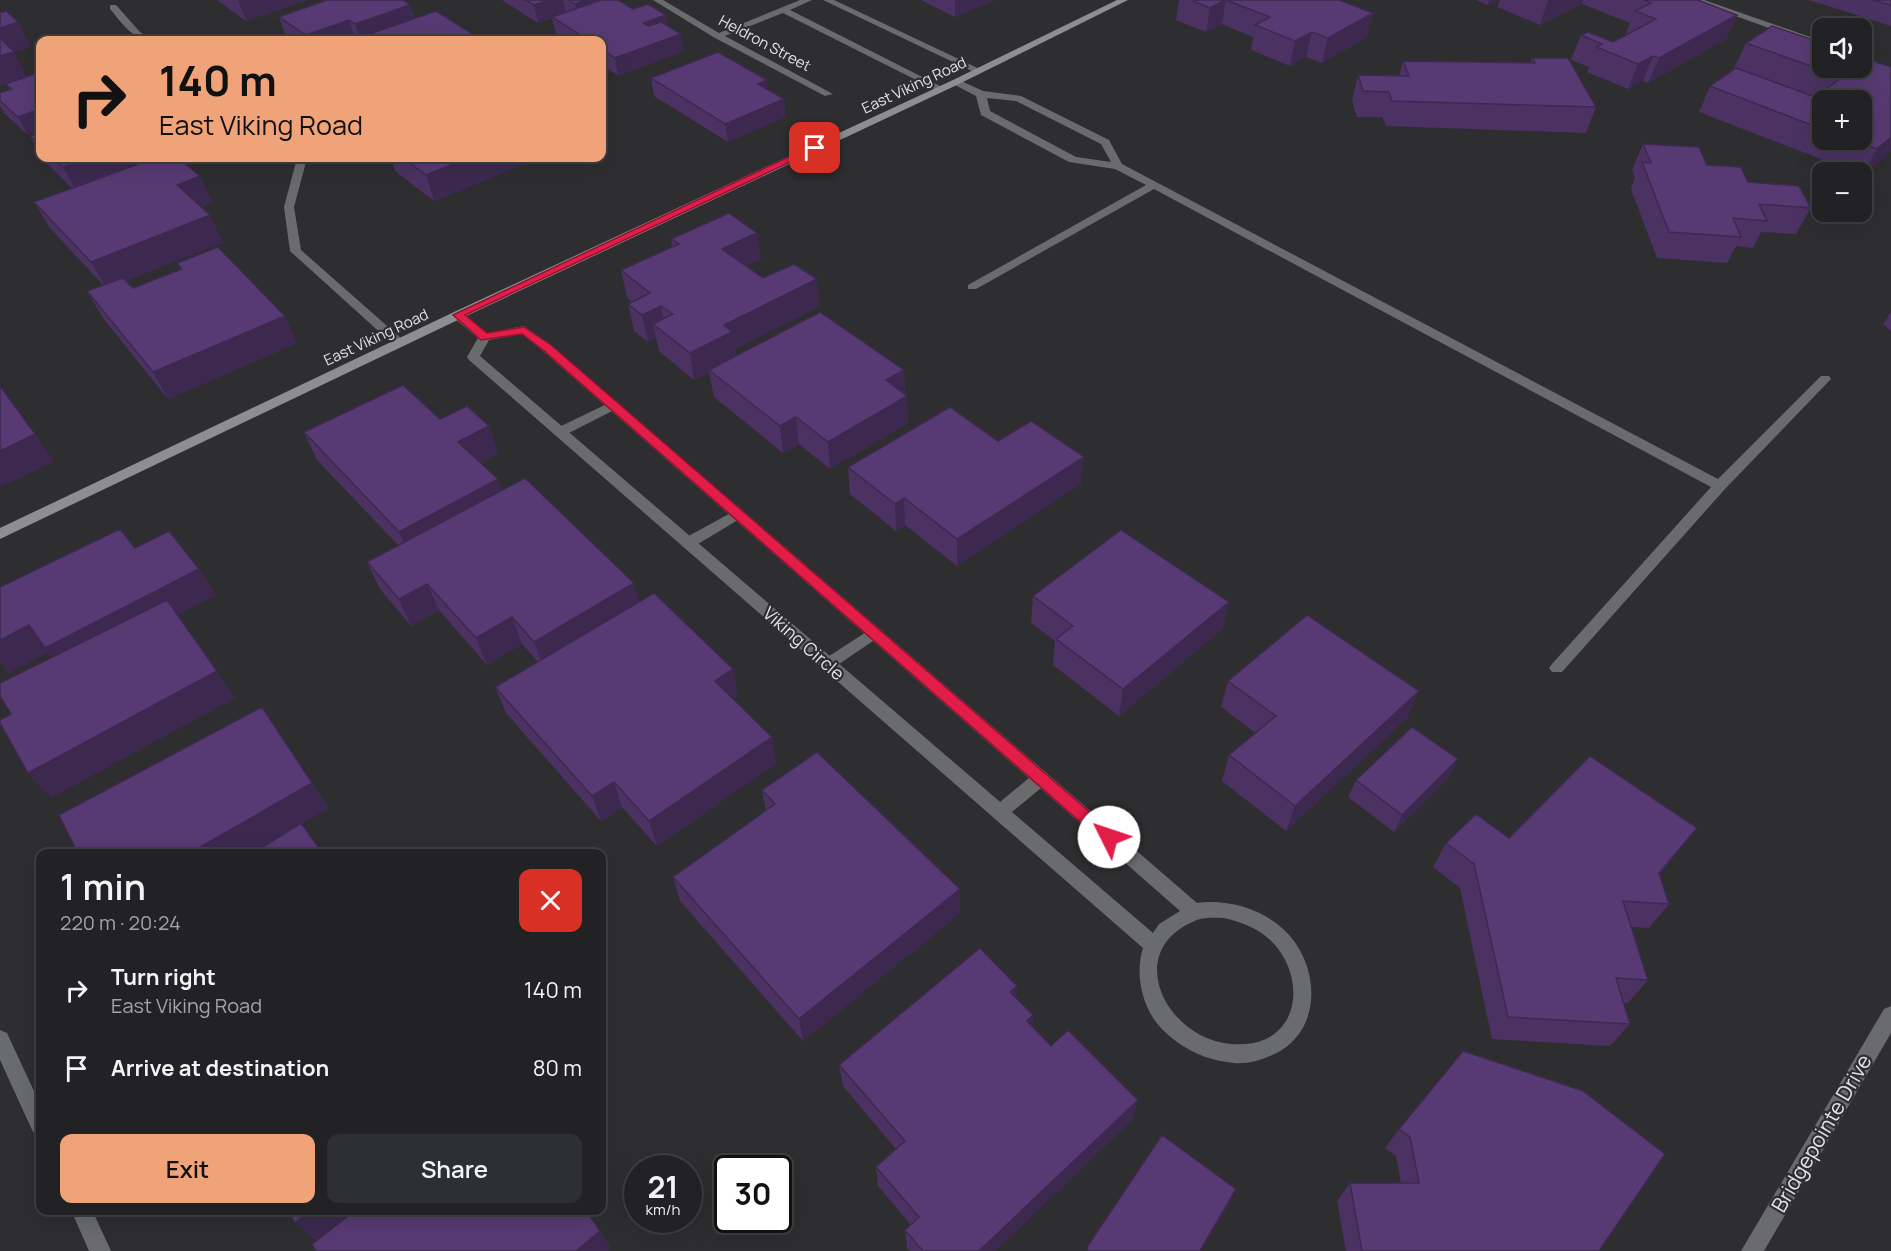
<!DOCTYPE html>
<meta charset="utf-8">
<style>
:root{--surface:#222225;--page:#2e2f32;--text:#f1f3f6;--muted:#a2a4a7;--line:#3f3f42;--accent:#f0a279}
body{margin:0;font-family:Manrope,sans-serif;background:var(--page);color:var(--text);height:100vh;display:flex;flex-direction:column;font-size:22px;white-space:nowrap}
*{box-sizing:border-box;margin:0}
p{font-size:20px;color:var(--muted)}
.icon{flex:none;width:33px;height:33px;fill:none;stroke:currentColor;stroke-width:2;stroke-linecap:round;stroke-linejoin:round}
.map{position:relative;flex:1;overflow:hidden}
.sheet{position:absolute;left:36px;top:849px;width:570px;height:366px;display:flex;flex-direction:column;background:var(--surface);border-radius:12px;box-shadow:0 6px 24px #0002,0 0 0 2px var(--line)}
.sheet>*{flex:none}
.banner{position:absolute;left:36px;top:36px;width:570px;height:126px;border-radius:12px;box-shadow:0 6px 24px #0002,0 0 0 2px var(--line);background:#f0a279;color:#111;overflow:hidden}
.tools{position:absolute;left:1812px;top:18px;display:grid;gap:12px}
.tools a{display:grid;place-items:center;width:60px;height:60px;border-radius:12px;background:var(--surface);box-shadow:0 6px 24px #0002,0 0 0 2px var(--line);font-size:30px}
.speed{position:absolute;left:624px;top:1155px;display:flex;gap:12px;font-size:30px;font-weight:700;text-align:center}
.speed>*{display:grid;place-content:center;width:78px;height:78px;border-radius:50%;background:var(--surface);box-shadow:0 6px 24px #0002,0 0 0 2px var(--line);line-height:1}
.speed small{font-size:15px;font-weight:400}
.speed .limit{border:3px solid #111;border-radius:9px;background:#fff;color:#111}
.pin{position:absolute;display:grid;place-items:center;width:51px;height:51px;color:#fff;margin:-26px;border-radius:12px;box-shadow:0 3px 9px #0006}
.me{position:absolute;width:66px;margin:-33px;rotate:311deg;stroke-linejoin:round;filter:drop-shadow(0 0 4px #0008)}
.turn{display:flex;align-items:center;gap:21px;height:126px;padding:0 24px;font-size:27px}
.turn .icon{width:78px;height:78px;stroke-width:2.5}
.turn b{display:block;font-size:42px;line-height:51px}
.round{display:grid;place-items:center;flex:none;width:63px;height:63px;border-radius:12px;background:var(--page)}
.summary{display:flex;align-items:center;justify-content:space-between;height:102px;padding:0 24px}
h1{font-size:36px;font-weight:600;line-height:45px}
.primary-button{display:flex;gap:12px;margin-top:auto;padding:12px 24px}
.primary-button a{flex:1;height:69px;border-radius:12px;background:var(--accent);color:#111;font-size:24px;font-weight:600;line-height:69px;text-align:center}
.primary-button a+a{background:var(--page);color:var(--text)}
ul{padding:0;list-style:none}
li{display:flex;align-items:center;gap:18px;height:78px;padding:0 24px}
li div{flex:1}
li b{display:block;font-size:22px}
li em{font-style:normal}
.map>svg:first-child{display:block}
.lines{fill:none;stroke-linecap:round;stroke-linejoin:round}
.lane{fill:#6a6b6d;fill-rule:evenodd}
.street{fill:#6a6b6d;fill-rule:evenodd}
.secondary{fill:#8c8e90;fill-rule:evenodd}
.wall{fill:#4b3263;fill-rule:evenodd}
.shaded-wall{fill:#3d2950}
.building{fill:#573a73;stroke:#3d2950;stroke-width:1.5}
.route{fill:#e11d48;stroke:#92132f;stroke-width:1.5}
.labels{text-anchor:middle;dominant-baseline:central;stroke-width:4.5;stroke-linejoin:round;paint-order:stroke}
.far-street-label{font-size:15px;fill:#e2e3e5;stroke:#2e2e31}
.street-label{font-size:18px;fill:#e2e3e5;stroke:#2e2e31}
.near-street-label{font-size:21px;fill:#e2e3e5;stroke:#2e2e31}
</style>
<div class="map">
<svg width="1891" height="1251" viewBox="0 0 1891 1251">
<rect width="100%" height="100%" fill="#2e2e31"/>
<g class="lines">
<path class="lane" d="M 953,80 L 959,80 L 983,91 L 1021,96 L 1109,140 L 1122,164 L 1718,479 L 1821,376 L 1829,376 L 1831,379 L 1725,489 L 1562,672 L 1552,672 L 1549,668 L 1552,664 L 1711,487 L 1154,189 L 976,289 L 968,289 L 968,285 L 1146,185 L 1115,169 L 1069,162 L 981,115 L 976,96 L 953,84 ZM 987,98 L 1016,101 L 1101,144 L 1111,162 L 1076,157 L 990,111 Z
M 613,401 L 618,402 L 619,405 L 618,408 L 565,435 L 555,435 L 553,432 L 555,429 Z
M 738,509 L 743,511 L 745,514 L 743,517 L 693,547 L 683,547 L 681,543 L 683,539 Z
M 874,627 L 879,629 L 882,633 L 879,637 L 833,668 L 823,668 L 820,664 L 823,660 Z
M 1041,771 L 1047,773 L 1049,778 L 1047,783 L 1006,817 L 1000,819 L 994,817 L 992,812 L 994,807 L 1035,773 Z"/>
<path class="street" d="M 653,0 L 663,0 L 719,33 L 800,0 L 812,0 L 790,10 L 946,89 L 938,91 L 783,13 L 725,36 L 833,94 L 825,96 L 715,38 Z
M 823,0 L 834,0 L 984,71 L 976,73 Z
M 1691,0 L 1704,0 L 1822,41 L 1822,47 Z
M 110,5 L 116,5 L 140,32 L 153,40 C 132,40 123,24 110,9 Z
M 297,158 L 307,158 L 294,207 L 301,250 L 403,340 L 403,346 L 395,346 L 290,251 L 284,207 Z
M 458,311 L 487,333 L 524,326 L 551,345 L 1197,903 C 1226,899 1260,908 1282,928 C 1322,963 1324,1035 1270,1056 C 1258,1061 1247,1064 1234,1063 C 1206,1060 1186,1051 1165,1032 C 1143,1012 1134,976 1143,948 L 469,360 L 467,357 L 478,338 L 454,318 L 454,312 ZM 522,334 L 543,351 L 1180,911 L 1159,924 L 1153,933 L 480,356 L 489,340 ZM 1224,918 C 1240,922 1256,927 1269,939 C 1298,964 1306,1019 1266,1039 C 1255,1044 1243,1045 1230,1044 C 1164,1037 1122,949 1197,920 C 1205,917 1216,918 1224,918 Z
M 1891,1006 L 1891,1033 L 1764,1251 L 1741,1251 L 1884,1009 Z
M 0,1030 L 7,1033 L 40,1104 L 40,1135 L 33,1132 L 0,1060 Z
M 71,1210 L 92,1210 L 111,1251 L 89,1251 Z"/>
<path class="secondary" d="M 1117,0 L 1128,0 L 959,84 L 462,318 L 0,539 L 0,528 L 454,312 L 953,80 Z"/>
</g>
<path class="wall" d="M 217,0 L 307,0 L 246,21 Z
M 502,0 L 618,0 L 633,9 L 668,26 L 681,34 L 683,51 L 618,76 L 602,64 L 602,40 L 566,40 L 556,34 L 552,18 L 538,23 Z
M 921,0 L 995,0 L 955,17 Z
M 1179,0 L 1339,0 L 1373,13 L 1367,37 L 1322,63 L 1306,57 L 1290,66 L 1251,50 L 1253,37 L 1222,24 L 1206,32 L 1176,20 Z
M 1476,0 L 1497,0 L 1488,5 Z
M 1500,0 L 1698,0 L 1737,15 L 1726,39 L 1648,83 L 1643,81 L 1628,89 L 1587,72 L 1589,67 L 1571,60 L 1581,35 L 1613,42 L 1625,36 L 1630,23 L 1582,4 L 1540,25 L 1497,7 Z
M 1809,0 L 1891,0 L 1891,26 Z
M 410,5 L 415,19 L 357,39 L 355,38 L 347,40 L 295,40 L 285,34 L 279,17 Z
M 0,13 L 18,22 L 31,47 L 14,52 L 28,135 L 4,113 L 0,106 L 0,93 L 10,90 L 6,84 L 0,86 Z
M 1746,43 L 1891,67 L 1891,151 L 1862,175 L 1862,172 L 1855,172 L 1699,112 L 1710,86 L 1736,69 L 1734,68 ZM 1822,100 L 1862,140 L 1822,140 Z
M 1532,58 L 1596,107 L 1586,133 L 1386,126 L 1382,117 L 1357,117 L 1352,101 L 1358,75 L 1399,76 L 1403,61 L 1530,63 Z
M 651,78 L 769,90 L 784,99 L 785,117 L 728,142 L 654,96 Z
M 40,133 L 40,154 L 30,136 Z
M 1643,144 L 1707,165 L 1748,182 L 1811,208 L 1796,234 L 1761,232 L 1753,248 L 1736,246 L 1727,263 L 1657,258 L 1631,189 L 1635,178 L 1632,170 Z
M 42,158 L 178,158 L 200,176 L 212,202 L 201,207 L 223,242 L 126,281 L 133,288 L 180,270 L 177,263 L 297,343 L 168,399 L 103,318 L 87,291 L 103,285 L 50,228 L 34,202 L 72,188 L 45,162 Z
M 391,158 L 523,158 L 524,164 L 434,201 L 395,171 Z
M 671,239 L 761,259 L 746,266 L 763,278 L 817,279 L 819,306 L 735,349 L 736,356 L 904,370 L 905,394 L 908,423 L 830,469 L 799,444 L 783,453 L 714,397 L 709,373 L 694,380 L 659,351 L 656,338 L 648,342 L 634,331 L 628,304 L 632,302 L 627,297 L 621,270 L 672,247 Z
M 1891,312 L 1891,331 L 1883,324 Z
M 440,419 L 489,426 L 498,453 L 480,463 L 502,491 L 639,601 L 738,695 L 733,699 L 776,763 L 657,846 L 622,807 L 601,821 L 506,713 L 495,687 L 538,662 L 522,644 L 487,665 L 439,610 L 411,626 L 380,589 L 367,562 L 398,545 L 317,460 L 304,432 Z
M 998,441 L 1081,484 L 957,566 L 905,525 L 896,531 L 850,494 L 848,467 Z
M 1033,596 L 1229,602 L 1222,629 L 1119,716 L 1053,665 L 1055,641 L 1031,623 Z
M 1228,681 L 1408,717 L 1286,831 L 1222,781 L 1229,755 L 1256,733 L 1221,707 Z
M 1449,777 L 1394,832 L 1348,797 L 1356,780 Z
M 762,790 L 960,889 L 960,913 L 803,1041 L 680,901 L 673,877 L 766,811 Z
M 1697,828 L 1660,874 L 1669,904 L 1649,928 L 1631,927 L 1648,980 L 1628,1003 L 1624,1003 L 1630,1024 L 1610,1046 L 1492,1039 L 1460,888 L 1433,867 L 1446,843 L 1509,838 Z
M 1016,998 L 1033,1015 L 1032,1027 L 1051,1046 L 1138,1100 L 1132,1120 L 995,1251 L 910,1251 L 907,1248 L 905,1230 L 911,1225 L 878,1186 L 876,1167 L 896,1149 L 843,1086 L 839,1065 Z
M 1399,1129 L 1599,1251 L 1346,1251 L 1337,1201 L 1350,1183 L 1401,1183 L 1396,1156 L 1385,1148 Z"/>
<path class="shaded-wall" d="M 238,0 L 307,0 L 246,21 Z
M 550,0 L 563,0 L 566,13 L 538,23 L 534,5 Z
M 586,0 L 609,0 L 579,21 L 575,4 Z
M 955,0 L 995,0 L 955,17 Z
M 1226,0 L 1222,24 L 1206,32 L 1210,8 Z
M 1489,0 L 1497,0 L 1488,5 Z
M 1548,0 L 1583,0 L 1582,4 L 1540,25 Z
M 410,5 L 415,22 L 360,40 L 355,24 Z
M 1373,13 L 1367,37 L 1322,63 L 1328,38 Z
M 666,15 L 669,32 L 646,40 L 643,23 Z
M 1737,15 L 1726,39 L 1648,83 L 1659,58 Z
M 349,20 L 355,38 L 347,40 L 308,40 L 306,35 Z
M 18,22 L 31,47 L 14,52 L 27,77 L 0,86 L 0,28 Z
M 1312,32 L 1306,57 L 1290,66 L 1295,41 Z
M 681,34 L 683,51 L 618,76 L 615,58 Z
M 476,36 L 478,40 L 465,40 Z
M 1653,56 L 1643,81 L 1628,89 L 1638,64 Z
M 767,80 L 769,98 L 758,84 Z
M 784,99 L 785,117 L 728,142 L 725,124 Z
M 40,109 L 40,131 L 28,135 L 18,117 Z
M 1891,137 L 1891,151 L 1862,175 L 1877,149 Z
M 88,158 L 172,158 L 77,193 L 63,167 Z
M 469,158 L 523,158 L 524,164 L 434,201 L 426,175 Z
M 200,176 L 212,202 L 190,211 L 177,185 Z
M 210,215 L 223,242 L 107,289 L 91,262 Z
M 757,233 L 761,259 L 726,276 L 722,249 Z
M 817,279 L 819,306 L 735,349 L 736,359 L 709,370 L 709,373 L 694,380 L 690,353 L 724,325 Z
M 661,306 L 666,333 L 653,324 L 656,338 L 648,342 L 642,315 Z
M 285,316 L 297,343 L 168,399 L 153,372 Z
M 904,370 L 905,397 L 886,380 Z
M 907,396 L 908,423 L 830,469 L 828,442 Z
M 796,417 L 799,444 L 783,453 L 780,426 Z
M 489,426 L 498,453 L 468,469 L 458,442 Z
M 35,434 L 54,462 L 0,487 L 0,451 Z
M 1084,457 L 1081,484 L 957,566 L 957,539 Z
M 498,479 L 508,507 L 411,559 L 399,532 Z
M 904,498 L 905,525 L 896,531 L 895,504 Z
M 199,569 L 216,595 L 66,674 L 48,653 L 9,673 L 0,662 L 0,640 L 29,625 Z
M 634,583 L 641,610 L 544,668 L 534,642 Z
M 427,584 L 439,610 L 411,626 L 399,599 Z
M 1229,602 L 1222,629 L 1119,716 L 1123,689 Z
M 512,617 L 522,644 L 487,665 L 476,638 Z
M 733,669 L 738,695 L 721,707 L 715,681 Z
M 217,671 L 235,698 L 51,798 L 28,773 Z
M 1419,691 L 1408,717 L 1286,831 L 1295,806 Z
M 772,737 L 776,763 L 657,846 L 649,821 Z
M 1458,759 L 1449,777 L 1394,832 L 1402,815 Z
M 614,782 L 622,807 L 601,821 L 592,796 Z
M 312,783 L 329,808 L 251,854 L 188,854 Z
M 1697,828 L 1677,853 L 1640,897 L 1659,873 Z
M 136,848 L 142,854 L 126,854 Z
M 960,889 L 960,913 L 803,1041 L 799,1019 Z
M 1017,986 L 1015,1008 L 1010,992 Z
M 1033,1015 L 1031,1037 L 1027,1021 Z
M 1138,1100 L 1132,1120 L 995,1251 L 979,1251 Z
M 1236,1189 L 1227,1208 L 1201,1251 L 1199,1251 Z
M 311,1210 L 354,1210 L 315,1240 L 295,1223 Z
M 600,1231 L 611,1248 L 608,1251 L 576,1251 Z"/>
<path class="building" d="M 327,0 L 403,0 L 410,5 L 355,24 L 349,20 L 306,35 L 279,17 Z
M 525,0 L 550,0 L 534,5 Z
M 569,0 L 586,0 L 575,4 Z
M 601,0 L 618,0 L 633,9 L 648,4 L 666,15 L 643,23 L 649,26 L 661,22 L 681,34 L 615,58 L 602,49 L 602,40 L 588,40 L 552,17 Z
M 1191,0 L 1225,0 L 1210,8 Z
M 1226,0 L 1339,0 L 1373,13 L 1328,38 L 1312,32 L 1295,41 L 1255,25 L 1270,17 Z
M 1644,0 L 1698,0 L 1737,15 L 1659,58 L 1653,56 L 1638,64 L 1596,47 L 1602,44 L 1581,35 L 1588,32 L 1613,42 L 1656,19 L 1635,11 L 1651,3 Z
M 1873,0 L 1891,0 L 1891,5 Z
M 6,11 L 18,22 L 0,28 L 0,13 Z
M 436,11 L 476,36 L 465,40 L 352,40 Z
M 1772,26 L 1822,43 L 1822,68 L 1862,68 L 1862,57 L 1891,67 L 1891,137 L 1877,149 L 1851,140 L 1862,140 L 1862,100 L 1822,100 L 1822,129 L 1710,86 L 1736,68 L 1815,97 L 1842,77 L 1746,43 Z
M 0,38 L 14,52 L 0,56 Z
M 718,52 L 767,80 L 758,84 L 784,99 L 725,124 L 651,78 Z
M 1532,58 L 1568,58 L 1596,107 L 1392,101 L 1389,92 L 1363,91 L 1358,75 L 1409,76 L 1403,61 L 1535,63 Z
M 40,72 L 40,109 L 18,117 L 0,101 L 0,93 L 12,89 L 6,84 Z
M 40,133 L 40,146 L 30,136 Z
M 1643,144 L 1699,147 L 1707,165 L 1741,167 L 1748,182 L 1799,186 L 1811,208 L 1759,204 L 1767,221 L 1733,218 L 1741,237 L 1669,232 L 1642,162 L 1651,163 Z
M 53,158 L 88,158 L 63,167 Z
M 155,158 L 178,158 L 200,176 L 177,185 L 210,215 L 91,262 L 34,202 Z
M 403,158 L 469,158 L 426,175 Z
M 729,213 L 757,233 L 722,249 L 763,278 L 794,264 L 817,279 L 724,325 L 732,332 L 690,353 L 653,324 L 673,314 L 661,306 L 642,315 L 628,304 L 650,293 L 621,270 L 679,244 L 671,239 Z
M 218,247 L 285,316 L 153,372 L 87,291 L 123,278 L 133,288 L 182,269 L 177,263 Z
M 820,312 L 904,370 L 886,380 L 907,396 L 828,442 L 796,417 L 780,426 L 709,370 Z
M 403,385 L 440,419 L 467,406 L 489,426 L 458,442 L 498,479 L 399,532 L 304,432 Z
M 0,386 L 35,434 L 0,451 Z
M 950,407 L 998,441 L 1031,421 L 1084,457 L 957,539 L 904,498 L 895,504 L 848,467 Z
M 525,478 L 634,583 L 534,642 L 512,617 L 476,638 L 427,584 L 399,599 L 367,562 Z
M 120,529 L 135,548 L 169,531 L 199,569 L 45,648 L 29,625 L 0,640 L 0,587 Z
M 1121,530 L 1229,602 L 1123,689 L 1056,639 L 1073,626 L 1033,596 Z
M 654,593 L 733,669 L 715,681 L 772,737 L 649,821 L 614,782 L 592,796 L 495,687 Z
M 167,600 L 217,671 L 28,773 L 0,723 L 0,720 L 11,714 L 0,696 L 0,683 Z
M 1307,615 L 1419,691 L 1295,806 L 1229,755 L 1276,716 L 1228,681 Z
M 262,707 L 312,783 L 188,854 L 140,854 L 136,848 L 126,854 L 78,854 L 59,815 Z
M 1412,727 L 1458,759 L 1402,815 L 1356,780 Z
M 817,752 L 960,889 L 799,1019 L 673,877 L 775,804 L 762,790 Z
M 1590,756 L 1697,828 L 1659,873 L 1669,904 L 1623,901 L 1648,980 L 1616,978 L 1630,1024 L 1508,1017 L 1474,864 L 1446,843 L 1476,814 L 1509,838 Z
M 301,823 L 323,854 L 252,854 Z
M 980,948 L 1017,986 L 1010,992 L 1033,1015 L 1027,1021 L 1051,1046 L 1068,1030 L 1138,1100 L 979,1251 L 923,1251 L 905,1230 L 919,1217 L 876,1167 L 905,1141 L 839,1065 Z
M 1463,1051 L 1583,1091 L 1665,1154 L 1599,1251 L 1362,1251 L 1350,1183 L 1419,1183 L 1410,1137 L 1399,1129 Z
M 1162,1135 L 1236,1189 L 1200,1251 L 1088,1251 L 1087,1247 Z
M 287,1210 L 311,1210 L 295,1223 Z
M 356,1210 L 586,1210 L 600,1231 L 576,1251 L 316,1251 L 312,1244 Z"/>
<path class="route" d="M 812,146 L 820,148 L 465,315 L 487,333 L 524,327 L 551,345 L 1114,833 L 1117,837 L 1114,842 L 1109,844 L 1103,842 L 543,350 L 522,334 L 481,340 L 453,315 Z"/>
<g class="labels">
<g class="far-street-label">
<text transform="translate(765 43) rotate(28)">Heldron Street</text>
<text transform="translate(914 85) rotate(-25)">East Viking Road</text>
<text transform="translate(376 337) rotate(-25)">East Viking Road</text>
</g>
<g class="street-label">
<text transform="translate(804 643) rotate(41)">Viking Circle</text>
</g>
<g class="near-street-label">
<text transform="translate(1821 1133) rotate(-60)">Bridgepointe Drive</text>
</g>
</g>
</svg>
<div class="tools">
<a><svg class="icon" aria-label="sound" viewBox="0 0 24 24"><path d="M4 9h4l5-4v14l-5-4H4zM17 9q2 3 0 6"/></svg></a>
<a>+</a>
<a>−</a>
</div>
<div class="speed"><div>21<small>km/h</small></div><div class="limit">30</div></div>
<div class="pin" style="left:815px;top:148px;background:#d93025"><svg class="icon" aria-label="arrive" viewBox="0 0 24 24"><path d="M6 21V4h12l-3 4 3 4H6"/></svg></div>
<svg class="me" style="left:1109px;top:837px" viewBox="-20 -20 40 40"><circle r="19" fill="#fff"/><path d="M0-13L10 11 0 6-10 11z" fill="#e11d48"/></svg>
<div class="banner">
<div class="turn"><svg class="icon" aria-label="right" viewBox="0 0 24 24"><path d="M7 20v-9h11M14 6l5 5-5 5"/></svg><div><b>140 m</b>East Viking Road</div></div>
</div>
<section class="sheet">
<div class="summary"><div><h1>1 min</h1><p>220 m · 20:24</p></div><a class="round" style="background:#d93025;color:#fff"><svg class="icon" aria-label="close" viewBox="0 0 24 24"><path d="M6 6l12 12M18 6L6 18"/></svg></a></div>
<ul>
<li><svg class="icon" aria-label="right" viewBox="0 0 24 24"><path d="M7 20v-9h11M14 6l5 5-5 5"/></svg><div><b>Turn right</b><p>East Viking Road</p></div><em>140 m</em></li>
<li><svg class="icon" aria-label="arrive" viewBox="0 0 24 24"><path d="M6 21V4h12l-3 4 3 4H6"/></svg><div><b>Arrive at destination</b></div><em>80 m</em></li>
</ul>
<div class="primary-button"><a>Exit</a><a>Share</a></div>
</section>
</div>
